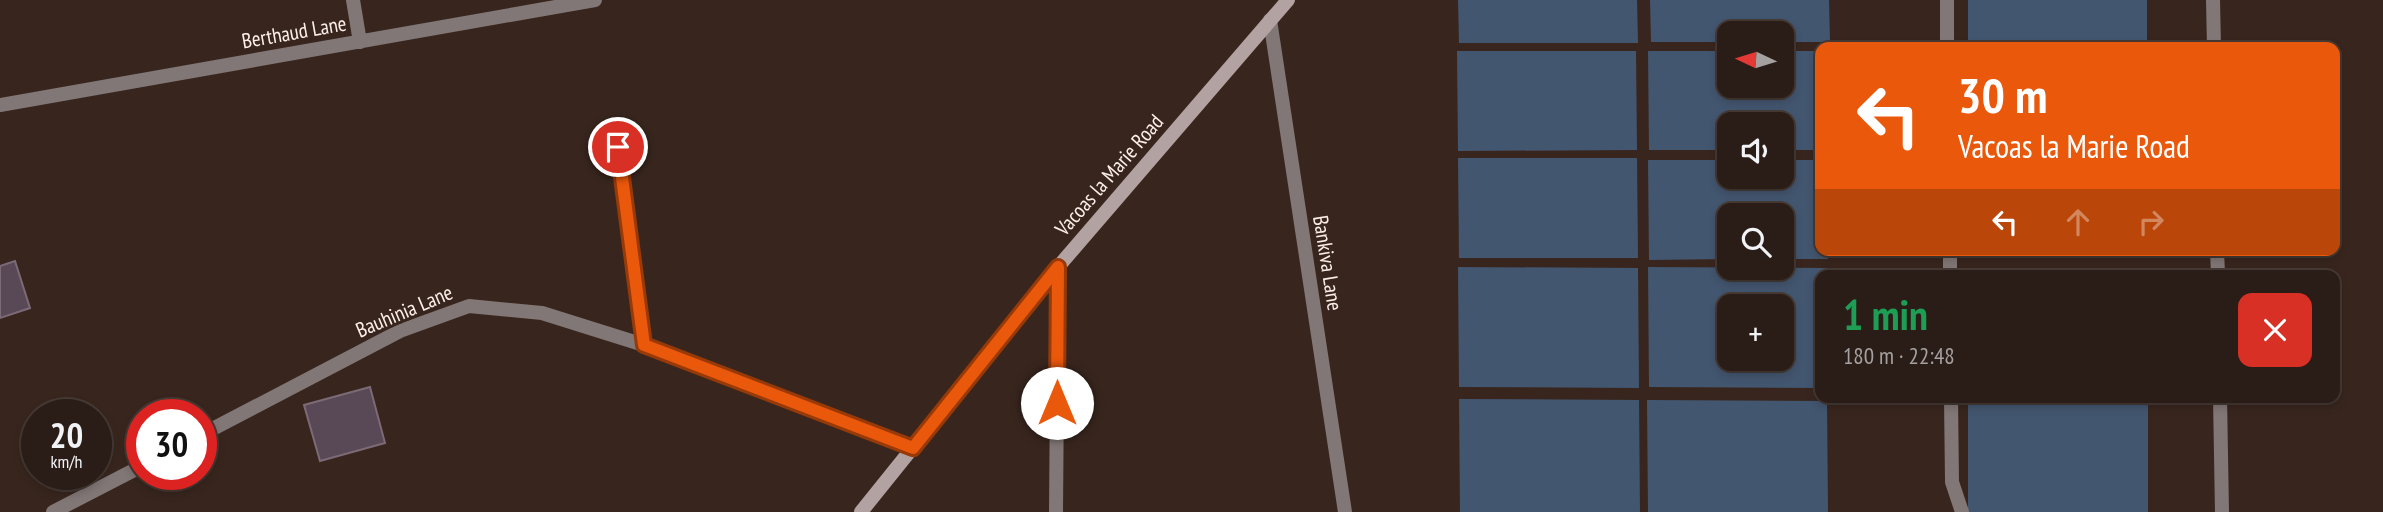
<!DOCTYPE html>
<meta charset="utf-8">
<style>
:root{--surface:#2a1c16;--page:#362923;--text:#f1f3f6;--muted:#a5a1a1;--line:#463a35}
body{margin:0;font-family:"PT Sans Narrow",sans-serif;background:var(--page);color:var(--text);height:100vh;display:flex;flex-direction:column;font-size:26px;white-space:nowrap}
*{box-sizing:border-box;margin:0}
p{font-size:23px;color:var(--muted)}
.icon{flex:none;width:38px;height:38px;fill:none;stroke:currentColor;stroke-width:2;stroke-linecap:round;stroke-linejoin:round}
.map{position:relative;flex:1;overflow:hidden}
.details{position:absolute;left:1815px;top:270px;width:525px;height:133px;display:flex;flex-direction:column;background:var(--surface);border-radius:14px;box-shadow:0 4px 10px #0003,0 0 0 2px var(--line)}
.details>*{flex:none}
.banner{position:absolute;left:1815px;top:42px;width:525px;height:214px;border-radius:14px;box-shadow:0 4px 10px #0003,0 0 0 2px var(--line);background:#ea580c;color:#fff;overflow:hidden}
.needle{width:46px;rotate:274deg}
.buttons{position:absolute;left:1717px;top:21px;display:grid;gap:14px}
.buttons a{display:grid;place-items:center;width:77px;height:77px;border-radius:14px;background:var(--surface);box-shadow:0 4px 10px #0003,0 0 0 2px var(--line);font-size:35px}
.speed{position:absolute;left:21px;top:399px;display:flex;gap:14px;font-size:35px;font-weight:700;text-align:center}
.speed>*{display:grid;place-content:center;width:91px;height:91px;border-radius:50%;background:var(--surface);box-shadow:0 4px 10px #0003,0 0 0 2px var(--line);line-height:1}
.speed small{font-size:18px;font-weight:400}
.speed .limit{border:10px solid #d22;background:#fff;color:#111}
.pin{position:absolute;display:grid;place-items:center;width:60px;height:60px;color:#fff;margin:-30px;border:4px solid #fff;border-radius:50%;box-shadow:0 2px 7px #0007}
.me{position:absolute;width:77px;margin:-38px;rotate:0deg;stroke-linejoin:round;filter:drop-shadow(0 0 5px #0008)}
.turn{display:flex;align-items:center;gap:24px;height:147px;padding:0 28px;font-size:32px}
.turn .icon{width:91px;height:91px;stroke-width:2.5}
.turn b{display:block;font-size:49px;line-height:60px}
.lanes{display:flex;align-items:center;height:66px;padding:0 28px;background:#0003;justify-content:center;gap:35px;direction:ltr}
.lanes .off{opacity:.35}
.round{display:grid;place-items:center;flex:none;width:74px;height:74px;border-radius:14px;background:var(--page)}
.overview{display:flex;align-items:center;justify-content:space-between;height:119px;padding:0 28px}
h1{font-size:42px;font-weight:800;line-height:52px;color:#1e9e55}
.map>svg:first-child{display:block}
.water{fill:#43566f;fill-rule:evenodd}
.building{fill:#594855;stroke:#7c6a77;stroke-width:2}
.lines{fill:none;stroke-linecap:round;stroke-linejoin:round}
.lane{stroke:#827777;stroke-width:14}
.street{stroke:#827777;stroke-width:14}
.secondary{stroke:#b3a2a2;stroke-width:14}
.route-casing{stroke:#983908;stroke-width:18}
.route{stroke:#ea580c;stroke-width:12}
.labels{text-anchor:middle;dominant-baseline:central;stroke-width:6;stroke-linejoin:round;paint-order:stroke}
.street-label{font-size:21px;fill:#fcefea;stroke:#38261e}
</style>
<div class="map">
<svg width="2383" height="512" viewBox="0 0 2383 512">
<rect width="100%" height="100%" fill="#38261e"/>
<path class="water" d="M 1458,0 L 1637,0 L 1638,43 L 1459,43 Z
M 1650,0 L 1829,0 L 1830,42 L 1782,42 L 1782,33 L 1729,33 L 1729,42 L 1651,42 Z
M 1968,0 L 2147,0 L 2147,41 L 1968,41 Z
M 1457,51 L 1636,51 L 1637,150 L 1458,151 Z
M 1648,51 L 1729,51 L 1729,86 L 1782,86 L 1782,51 L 1820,51 L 1820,150 L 1782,150 L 1782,124 L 1729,124 L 1729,150 L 1649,150 Z
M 1458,158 L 1637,158 L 1638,258 L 1459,258 Z
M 1648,160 L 1729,160 L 1729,177 L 1782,177 L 1782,160 L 1820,160 L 1820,250 L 1828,250 L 1828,259 L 1782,259 L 1782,215 L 1729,215 L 1729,259 L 1649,260 Z
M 1968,250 L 2147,250 L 2148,255 L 1968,256 Z
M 1458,267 L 1638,268 L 1639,388 L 1459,387 Z
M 1648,267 L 1828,268 L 1828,275 L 1820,275 L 1820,388 L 1649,387 ZM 1729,306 L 1782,306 L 1782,359 L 1729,359 Z
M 1966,269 L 2146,270 L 2146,275 L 1966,275 Z
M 1459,399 L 1639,400 L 1640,512 L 1460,512 Z
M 1647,400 L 1827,401 L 1828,512 L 1648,512 Z
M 1968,400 L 2148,401 L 2148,512 L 1968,512 Z"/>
<path class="building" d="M 15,261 L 30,308 L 0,318 L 0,266 Z
M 370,387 L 385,443 L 320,461 L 304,405 Z"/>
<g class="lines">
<path class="lane" d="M 1947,0 L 1947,47
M 2213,0 L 2214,47
M 1950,250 L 1950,275
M 2217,250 L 2218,275
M 1951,397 L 1952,482 L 1962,512
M 2220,397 L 2222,512"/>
<path class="street" d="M 353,0 L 360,42
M 1270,20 L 1345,512
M 0,105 L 595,0
M 618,147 L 644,345
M 201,435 L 400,331 L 469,306 L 542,313 L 644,345 L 913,448
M 53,512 L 142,466
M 1056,512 L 1058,267"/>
<path class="secondary" d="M 861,512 L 1058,267 L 1288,0"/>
</g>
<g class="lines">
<defs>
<path id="route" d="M 618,147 L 644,345 L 913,448 L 1058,267 L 1057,403"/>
</defs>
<use href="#route" class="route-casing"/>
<use href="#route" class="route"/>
</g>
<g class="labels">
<g class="street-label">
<text transform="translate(294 32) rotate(-10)">Berthaud Lane</text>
<text transform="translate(1109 175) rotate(-49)">Vacoas la Marie Road</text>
<text transform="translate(1328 263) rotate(81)">Bankiva Lane</text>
<text transform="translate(404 311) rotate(-23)">Bauhinia Lane</text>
</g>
</g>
</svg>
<div class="buttons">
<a><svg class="needle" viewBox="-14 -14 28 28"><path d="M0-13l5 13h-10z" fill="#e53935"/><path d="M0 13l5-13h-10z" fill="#a5a1a1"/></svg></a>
<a><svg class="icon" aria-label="sound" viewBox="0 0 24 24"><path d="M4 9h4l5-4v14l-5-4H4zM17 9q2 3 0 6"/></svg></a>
<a><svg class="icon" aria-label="search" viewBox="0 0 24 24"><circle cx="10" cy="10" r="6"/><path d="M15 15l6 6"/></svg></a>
<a>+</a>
</div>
<div class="speed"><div>20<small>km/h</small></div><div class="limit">30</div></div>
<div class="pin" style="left:618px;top:147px;background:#d93025"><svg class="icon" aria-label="arrive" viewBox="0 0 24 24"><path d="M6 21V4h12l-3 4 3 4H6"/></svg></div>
<svg class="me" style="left:1057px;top:403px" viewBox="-20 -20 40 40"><circle r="19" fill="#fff"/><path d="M0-13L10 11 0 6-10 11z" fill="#ea580c"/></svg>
<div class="banner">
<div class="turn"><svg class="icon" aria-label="left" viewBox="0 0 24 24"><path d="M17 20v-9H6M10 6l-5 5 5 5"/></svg><div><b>30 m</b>Vacoas la Marie Road</div></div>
<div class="lanes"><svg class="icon" aria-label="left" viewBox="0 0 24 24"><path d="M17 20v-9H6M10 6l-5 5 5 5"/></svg><svg class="icon off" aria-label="ahead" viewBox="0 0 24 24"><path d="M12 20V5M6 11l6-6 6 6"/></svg><svg class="icon off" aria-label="right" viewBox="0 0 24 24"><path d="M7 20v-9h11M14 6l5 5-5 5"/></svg></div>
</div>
<section class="details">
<div class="overview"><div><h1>1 min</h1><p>180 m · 22:48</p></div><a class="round" style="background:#d93025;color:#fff"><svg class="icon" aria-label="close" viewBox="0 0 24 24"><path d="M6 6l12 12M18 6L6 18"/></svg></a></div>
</section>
</div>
